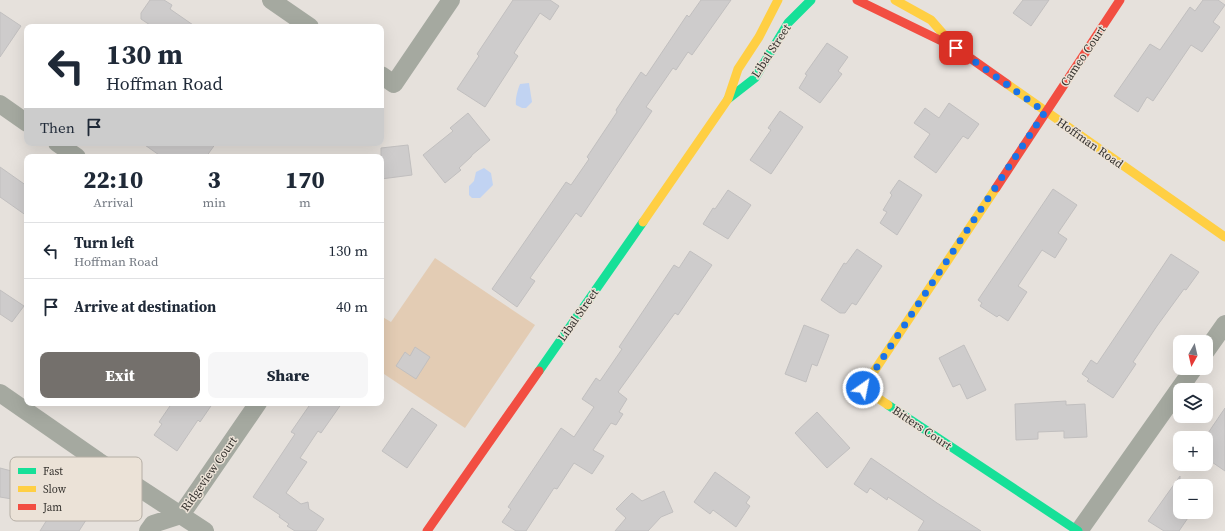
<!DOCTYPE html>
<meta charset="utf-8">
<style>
:root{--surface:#fff;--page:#f6f6f7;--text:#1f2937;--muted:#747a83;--line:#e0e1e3;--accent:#74706c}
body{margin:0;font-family:"Source Serif 4",serif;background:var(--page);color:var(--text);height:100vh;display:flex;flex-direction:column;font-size:15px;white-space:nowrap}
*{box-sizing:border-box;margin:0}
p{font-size:13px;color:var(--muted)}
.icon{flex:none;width:22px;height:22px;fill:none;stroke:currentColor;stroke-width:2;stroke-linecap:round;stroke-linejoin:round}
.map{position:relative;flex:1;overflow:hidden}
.drawer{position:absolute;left:24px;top:154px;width:360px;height:252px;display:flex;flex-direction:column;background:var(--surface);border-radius:8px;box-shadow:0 4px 16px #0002}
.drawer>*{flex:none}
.hud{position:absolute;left:24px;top:24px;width:360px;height:122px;border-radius:8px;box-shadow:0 4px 16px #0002;background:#fff;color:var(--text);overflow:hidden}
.needle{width:26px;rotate:188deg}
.controls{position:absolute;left:1173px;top:335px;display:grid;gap:8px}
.controls a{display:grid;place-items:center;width:40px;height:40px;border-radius:8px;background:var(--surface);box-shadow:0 4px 16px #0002;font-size:20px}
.pin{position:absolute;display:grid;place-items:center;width:34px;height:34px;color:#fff;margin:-17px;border-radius:8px;box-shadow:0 2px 6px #0006}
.me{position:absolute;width:44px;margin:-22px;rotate:33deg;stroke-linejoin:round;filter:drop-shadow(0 0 3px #0008)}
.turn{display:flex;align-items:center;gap:14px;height:84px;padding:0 16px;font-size:18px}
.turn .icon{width:52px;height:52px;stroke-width:2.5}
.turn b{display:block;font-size:28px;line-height:34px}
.then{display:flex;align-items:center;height:38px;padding:0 16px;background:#0003;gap:8px;font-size:15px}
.eta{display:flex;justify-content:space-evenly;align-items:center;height:68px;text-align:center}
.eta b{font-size:24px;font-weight:800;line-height:28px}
.cta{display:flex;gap:8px;margin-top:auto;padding:8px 16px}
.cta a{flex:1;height:46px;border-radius:8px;background:var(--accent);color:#fff;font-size:16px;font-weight:800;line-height:46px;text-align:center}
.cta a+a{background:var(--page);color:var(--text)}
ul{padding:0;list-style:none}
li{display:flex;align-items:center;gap:12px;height:56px;padding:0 16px;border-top:1px solid var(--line)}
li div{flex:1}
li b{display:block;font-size:15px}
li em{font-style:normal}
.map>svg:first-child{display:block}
.green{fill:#e3ccb4}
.water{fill:#c1d3f2}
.building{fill:#cecccc;stroke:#c1bfbf}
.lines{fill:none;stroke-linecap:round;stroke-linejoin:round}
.street{stroke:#a5a9a0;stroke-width:18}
.fast{stroke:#16e098;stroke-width:9}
.slow{stroke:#ffcf43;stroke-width:9}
.jam{stroke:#f24e42;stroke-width:9}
.route{stroke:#1a73e8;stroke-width:7;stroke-dasharray:0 12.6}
.labels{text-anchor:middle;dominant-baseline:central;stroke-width:3;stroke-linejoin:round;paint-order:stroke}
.street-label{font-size:12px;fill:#36332f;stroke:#ebe2d7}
.key{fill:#ebe2d7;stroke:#b5aea5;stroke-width:1}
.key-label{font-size:11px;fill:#36332f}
</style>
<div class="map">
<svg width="1225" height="531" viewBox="0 0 1225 531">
<rect width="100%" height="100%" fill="#e6e1dc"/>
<path class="green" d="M 435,258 L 535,325 L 465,428 L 381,372 L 381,316 L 391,322 Z"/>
<path class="water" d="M 529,83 L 532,102 L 526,108 L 522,108 L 516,105 C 515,99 518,89 520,84 Z
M 484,168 L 491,173 L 493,185 L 480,198 L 472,198 L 469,195 L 469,186 L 474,181 L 476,172 Z"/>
<path class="building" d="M 150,0 L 164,0 L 172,5 L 170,9 L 196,27 L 153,27 L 141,19 L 141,13 Z
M 513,0 L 550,0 L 559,6 L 550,20 L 540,13 L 514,53 L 518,56 L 485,107 L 457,89 L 479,56 L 477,54 Z
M 701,0 L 731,0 L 692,55 L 688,52 L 676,70 L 673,68 L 646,107 L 652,111 L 581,217 L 576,213 L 530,278 L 535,281 L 517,307 L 492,289 L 566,182 L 571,185 L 589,159 L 587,157 L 617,112 L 616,110 L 641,72 L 646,76 L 687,15 L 689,17 Z
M 1023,0 L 1049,0 L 1031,26 L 1013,13 Z
M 1203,0 L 1218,0 L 1225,5 L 1213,22 L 1220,27 L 1202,52 L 1191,45 L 1153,101 L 1147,97 L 1138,112 L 1114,96 L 1150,44 L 1160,50 L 1190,7 L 1195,11 Z
M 0,12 L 21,26 L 0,57 Z
M 827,43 L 848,57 L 838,71 L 842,74 L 820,103 L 799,88 L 807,75 L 805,74 Z
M 949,103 L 979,124 L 968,139 L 963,136 L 936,173 L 914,157 L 930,134 L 914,123 L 925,108 L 939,118 Z
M 780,111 L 803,127 L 771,174 L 750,160 L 771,130 L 768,128 Z
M 468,113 L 490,140 L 472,155 L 471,157 L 459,168 L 461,170 L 445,183 L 423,155 L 453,131 L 450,128 Z
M 142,143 L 216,143 L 206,157 L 162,157 Z
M 408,145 L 412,175 L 381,179 L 381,148 Z
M 0,167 L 27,186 L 27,216 L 0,197 Z
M 899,180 L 922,195 L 897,235 L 880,223 L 887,212 L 883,210 L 892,195 L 890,193 Z
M 1053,189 L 1077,205 L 1058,233 L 1067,239 L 1055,258 L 1042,250 L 1018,286 L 1027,292 L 1008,321 L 999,315 L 997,317 L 980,306 L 982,303 L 978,300 Z
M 728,190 L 751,205 L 728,239 L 703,224 L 713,208 L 715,209 Z
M 857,249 L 882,266 L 856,305 L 852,303 L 845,313 L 840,313 L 821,300 L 844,263 L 846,264 Z
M 690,251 L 712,265 L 678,315 L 675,313 L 618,392 L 627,399 L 619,412 L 623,414 L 616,425 L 611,423 L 593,450 L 604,456 L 592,474 L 574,463 L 557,489 L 554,488 L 526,531 L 516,531 L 502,522 L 511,509 L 508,507 L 561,428 L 574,437 L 594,407 L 582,399 L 596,378 L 600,381 L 622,349 L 619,347 L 674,265 L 679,268 Z
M 1171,254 L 1199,272 L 1186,290 L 1184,289 L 1157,326 L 1133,362 L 1136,364 L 1113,398 L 1087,381 L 1089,379 L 1082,374 L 1091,360 L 1097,364 Z
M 0,290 L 24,306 L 12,322 L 0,314 Z
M 804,325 L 829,335 L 817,366 L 812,364 L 806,382 L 785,374 Z
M 964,345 L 986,390 L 967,399 L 960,384 L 953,387 L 939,358 Z
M 415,347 L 430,357 L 416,379 L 396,366 L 405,352 L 410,356 Z
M 1066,401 L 1066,405 L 1085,404 L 1087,437 L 1064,438 L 1064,431 L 1038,432 L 1038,439 L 1016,440 L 1015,404 Z
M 172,403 L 213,403 L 200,422 L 198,420 L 177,451 L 154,435 L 162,424 L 159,422 Z
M 311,403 L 342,403 L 321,433 L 318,431 L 300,458 L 307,462 L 286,493 L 301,504 L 308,502 L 309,509 L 324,519 L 316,531 L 295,531 L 287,526 L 289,524 L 279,517 L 280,515 L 253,497 L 295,434 L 291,432 Z
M 412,408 L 437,425 L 407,468 L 382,451 Z
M 1225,408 L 1225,471 L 1206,458 L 1206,436 Z
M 817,412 L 850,448 L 827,468 L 795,433 Z
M 871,458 L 937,503 L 981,531 L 918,531 L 924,521 L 888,497 L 887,500 L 870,488 L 867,493 L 854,484 Z
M 0,468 L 27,475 L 24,501 L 0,497 Z
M 715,472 L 750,497 L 746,503 L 750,506 L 736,527 L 713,510 L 710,514 L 694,502 Z
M 1180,476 L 1180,512 L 1192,512 L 1179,531 L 1164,531 L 1148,521 Z
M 664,491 L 673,512 L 661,517 L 648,531 L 615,531 L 626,518 L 616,509 L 632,493 L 642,501 Z
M 66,503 L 88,517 L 79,531 L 40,531 L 50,515 L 56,519 Z"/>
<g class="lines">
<path class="street" d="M 271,0 L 310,27
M 381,75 L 394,84 L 451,0
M 0,104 L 27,123
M 57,143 L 77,157
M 1206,351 L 1225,324
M 0,393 L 98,461 L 205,531
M 148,531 L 153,524 L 181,515 L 258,403
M 1079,531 L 1194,368"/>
<path class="fast" d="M 728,99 L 755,78 L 788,23 L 811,0
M 539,371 L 643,222
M 888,405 L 1078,531"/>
<path class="slow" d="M 895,0 L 931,20 L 952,44
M 1007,84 L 1225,237
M 643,222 L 728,99 L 738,69 L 759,37 L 778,0
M 888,405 L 863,388 L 996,188"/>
<path class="jam" d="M 857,0 L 956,48 L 1007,84
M 996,188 L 1120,0
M 427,531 L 539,371"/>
</g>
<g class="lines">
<path class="route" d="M 863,388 L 1045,112 L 956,48"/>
</g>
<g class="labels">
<g class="street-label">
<text transform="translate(771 51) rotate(-57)">Libal Street</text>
<text transform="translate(1083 56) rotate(-56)">Cameo Court</text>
<text transform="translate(1090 143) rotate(35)">Hoffman Road</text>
<text transform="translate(578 315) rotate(-55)">Libal Street</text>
<text transform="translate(922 428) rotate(34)">Bitters Court</text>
<text transform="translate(209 474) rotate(-55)">Ridgeview Court</text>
</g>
</g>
<rect x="10" y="457" width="132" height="64" rx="6" class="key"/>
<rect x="18" y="468" width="18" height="6" fill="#16e098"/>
<rect x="18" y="486" width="18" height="6" fill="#ffcf43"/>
<rect x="18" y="504" width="18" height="6" fill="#f24e42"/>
<g class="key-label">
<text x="43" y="475">Fast</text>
<text x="43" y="493">Slow</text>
<text x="43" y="511">Jam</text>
</g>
</svg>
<div class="controls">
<a><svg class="needle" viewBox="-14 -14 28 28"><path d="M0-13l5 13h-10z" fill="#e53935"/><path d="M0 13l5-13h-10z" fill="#747a83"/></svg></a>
<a><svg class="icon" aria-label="layers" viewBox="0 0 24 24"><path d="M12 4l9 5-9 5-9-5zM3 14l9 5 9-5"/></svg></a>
<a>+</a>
<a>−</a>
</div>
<div class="pin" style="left:956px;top:48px;background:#d93025"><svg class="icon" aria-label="arrive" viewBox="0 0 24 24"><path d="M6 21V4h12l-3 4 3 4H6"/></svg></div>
<svg class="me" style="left:863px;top:388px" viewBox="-20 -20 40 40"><circle r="17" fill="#1a73e8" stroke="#fff" stroke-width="3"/><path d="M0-11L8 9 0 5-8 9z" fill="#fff"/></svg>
<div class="hud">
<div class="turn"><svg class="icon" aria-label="left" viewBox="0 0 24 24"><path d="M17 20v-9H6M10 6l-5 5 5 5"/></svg><div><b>130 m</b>Hoffman Road</div></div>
<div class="then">Then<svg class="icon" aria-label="arrive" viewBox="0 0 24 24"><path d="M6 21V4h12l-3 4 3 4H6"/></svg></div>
</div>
<section class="drawer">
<div class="eta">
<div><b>22:10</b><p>Arrival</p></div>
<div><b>3</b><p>min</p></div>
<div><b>170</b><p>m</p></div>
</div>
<ul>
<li><svg class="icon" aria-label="left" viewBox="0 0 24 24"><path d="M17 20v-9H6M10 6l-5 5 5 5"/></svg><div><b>Turn left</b><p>Hoffman Road</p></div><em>130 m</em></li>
<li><svg class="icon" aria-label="arrive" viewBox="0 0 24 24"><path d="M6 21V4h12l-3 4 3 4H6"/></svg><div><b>Arrive at destination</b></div><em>40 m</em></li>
</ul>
<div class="cta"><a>Exit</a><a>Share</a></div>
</section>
</div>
